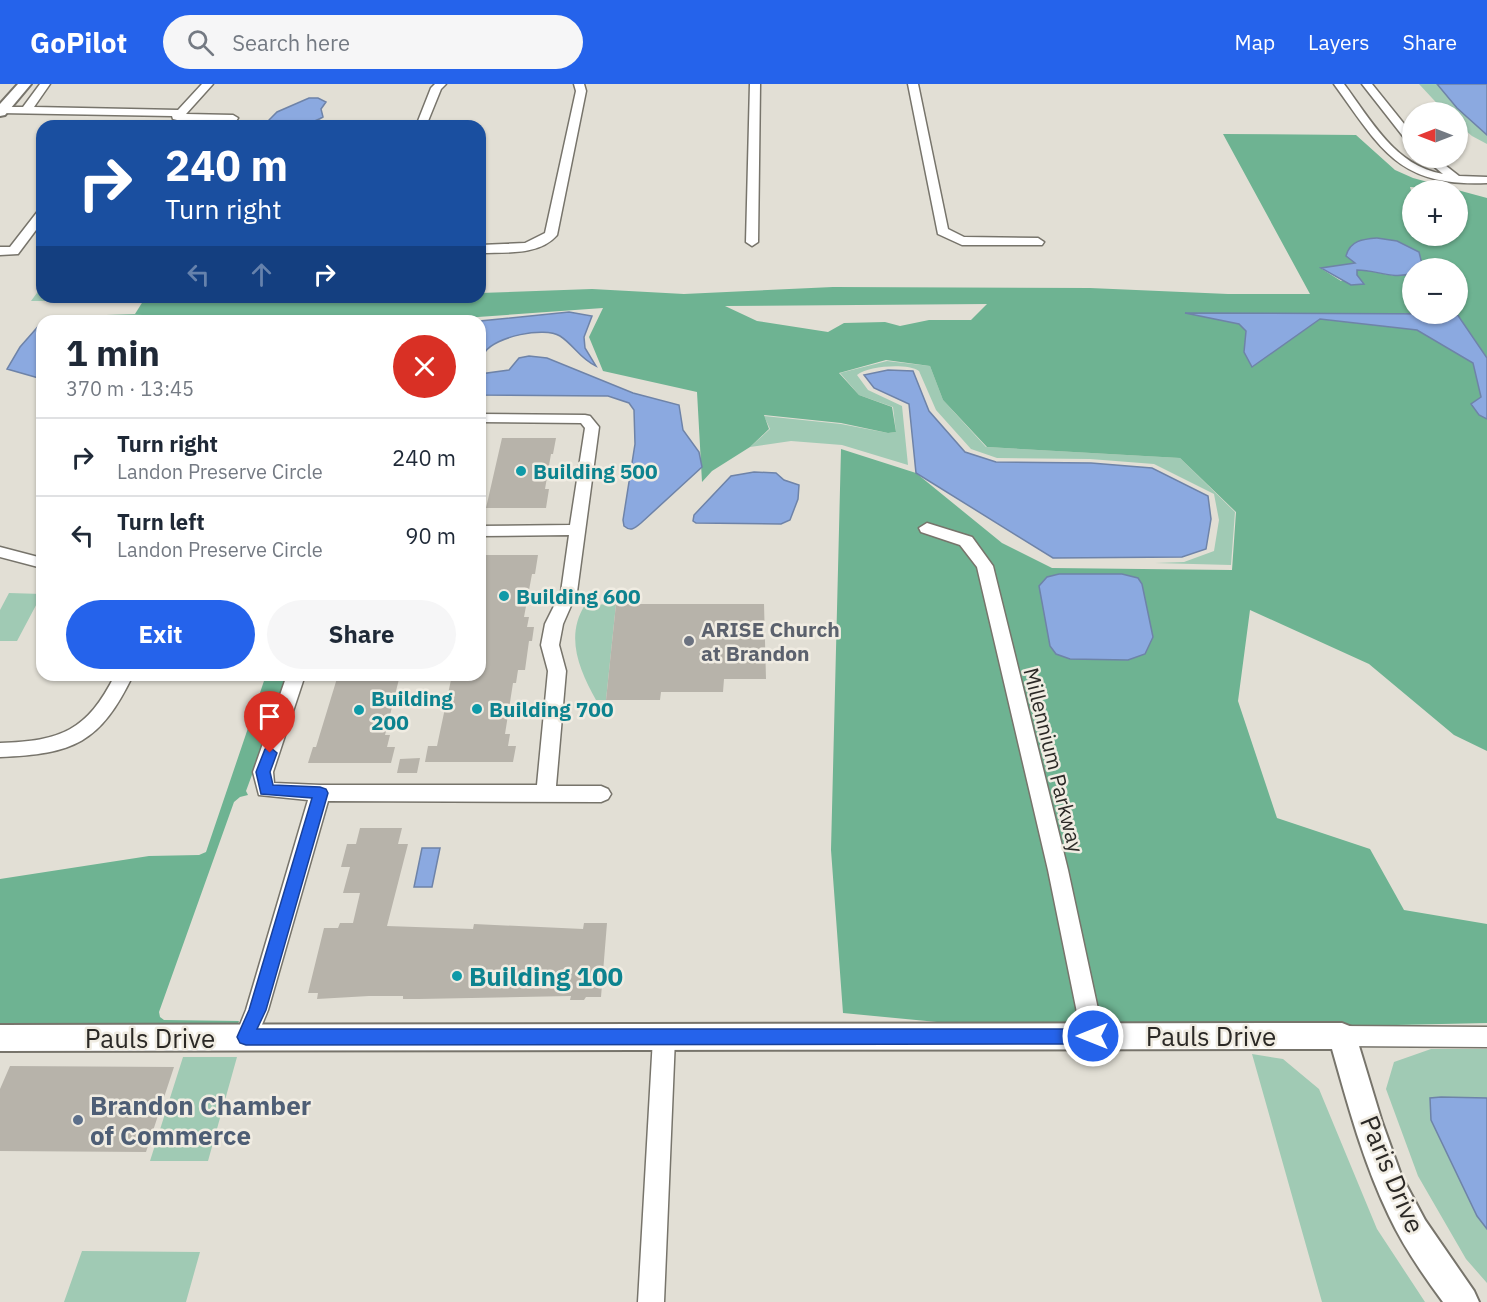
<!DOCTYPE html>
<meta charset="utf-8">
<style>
:root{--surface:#fff;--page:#f6f6f7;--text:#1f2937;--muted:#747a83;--line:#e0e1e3;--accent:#2563eb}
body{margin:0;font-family:"IBM Plex Sans",sans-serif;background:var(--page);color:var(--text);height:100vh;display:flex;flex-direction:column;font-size:22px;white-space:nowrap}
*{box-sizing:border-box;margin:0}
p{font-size:20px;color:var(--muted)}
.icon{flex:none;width:33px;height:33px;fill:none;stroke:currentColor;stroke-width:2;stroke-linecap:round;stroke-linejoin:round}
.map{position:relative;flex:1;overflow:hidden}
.details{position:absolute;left:36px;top:231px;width:450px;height:366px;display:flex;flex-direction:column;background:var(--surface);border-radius:18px;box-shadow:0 2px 4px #0004}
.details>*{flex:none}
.top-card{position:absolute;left:36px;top:36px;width:450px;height:183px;border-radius:18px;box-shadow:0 2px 4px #0004;background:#1a4fa0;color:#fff;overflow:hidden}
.needle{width:39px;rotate:270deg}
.tools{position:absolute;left:1402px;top:18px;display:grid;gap:12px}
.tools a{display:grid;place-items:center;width:66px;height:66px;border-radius:50%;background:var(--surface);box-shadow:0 2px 4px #0004;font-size:30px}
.pin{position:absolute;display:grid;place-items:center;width:51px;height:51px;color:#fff;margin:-62px -26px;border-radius:50% 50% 50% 0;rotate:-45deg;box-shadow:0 0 6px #0007}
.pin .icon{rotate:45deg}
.me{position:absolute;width:66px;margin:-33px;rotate:270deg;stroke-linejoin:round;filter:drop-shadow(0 0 4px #0008)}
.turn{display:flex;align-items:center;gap:21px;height:126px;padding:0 30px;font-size:27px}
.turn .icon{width:78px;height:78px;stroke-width:2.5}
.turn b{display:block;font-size:42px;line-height:51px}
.lanes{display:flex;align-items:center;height:57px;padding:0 30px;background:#0003;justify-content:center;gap:30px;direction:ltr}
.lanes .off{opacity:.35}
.round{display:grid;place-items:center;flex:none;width:63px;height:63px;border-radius:32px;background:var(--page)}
.headline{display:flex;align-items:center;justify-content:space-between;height:102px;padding:0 30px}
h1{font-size:36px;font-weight:800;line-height:45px}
.button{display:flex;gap:12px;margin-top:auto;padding:12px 30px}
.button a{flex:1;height:69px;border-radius:36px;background:var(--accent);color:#fff;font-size:24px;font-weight:800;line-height:69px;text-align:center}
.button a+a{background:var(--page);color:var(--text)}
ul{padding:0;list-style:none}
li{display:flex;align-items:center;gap:18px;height:78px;padding:0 30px;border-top:2px solid var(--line)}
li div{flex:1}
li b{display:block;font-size:22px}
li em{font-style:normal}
header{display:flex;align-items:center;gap:36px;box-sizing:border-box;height:84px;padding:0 30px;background:var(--accent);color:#fff}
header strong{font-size:28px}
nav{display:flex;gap:33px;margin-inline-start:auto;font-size:21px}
.search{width:420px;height:54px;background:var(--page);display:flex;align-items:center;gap:15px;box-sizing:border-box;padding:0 21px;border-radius:33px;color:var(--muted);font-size:22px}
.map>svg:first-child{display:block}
.green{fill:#a0cab4}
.forest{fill:#6eb392;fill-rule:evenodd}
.water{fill:#8ba9e0;stroke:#6e83a8;stroke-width:1.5}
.building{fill:#b7b3aa}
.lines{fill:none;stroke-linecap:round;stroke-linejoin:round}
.minor-casing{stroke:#77746b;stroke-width:3}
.tertiary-casing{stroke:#77746b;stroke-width:4}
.minor{fill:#fff;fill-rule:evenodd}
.tertiary{fill:#fff;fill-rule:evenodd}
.route{fill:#2563eb;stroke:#184099;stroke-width:1.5}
.culture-dot{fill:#0f9aa8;stroke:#f0ece2;stroke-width:2}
.worship-dot{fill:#6b7280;stroke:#f0ece2;stroke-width:2}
.service-dot{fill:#5c6f8a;stroke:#f0ece2;stroke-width:2}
.labels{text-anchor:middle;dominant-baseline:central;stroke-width:5;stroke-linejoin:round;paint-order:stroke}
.culture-label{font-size:21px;font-weight:bold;fill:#0d838f;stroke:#f0ece2;text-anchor:start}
.worship-label{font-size:21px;font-weight:bold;fill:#5b616d;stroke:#f0ece2;text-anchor:start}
.street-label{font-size:21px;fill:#2b2926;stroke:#f0ece2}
.near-culture-label{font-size:26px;font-weight:bold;fill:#0d838f;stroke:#f0ece2;text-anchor:start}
.near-street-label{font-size:26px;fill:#2b2926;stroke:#f0ece2}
.near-service-label{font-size:26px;font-weight:bold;fill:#4e5e75;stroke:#f0ece2;text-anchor:start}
</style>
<header>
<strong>GoPilot</strong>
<div class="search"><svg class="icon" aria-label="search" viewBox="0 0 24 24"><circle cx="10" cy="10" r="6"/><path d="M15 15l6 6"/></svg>Search here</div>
<nav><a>Map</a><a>Layers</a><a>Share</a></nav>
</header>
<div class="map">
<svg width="1487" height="1218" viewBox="0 0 1487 1218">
<rect width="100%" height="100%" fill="#e2dfd5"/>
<path class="green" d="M 1419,0 L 1487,0 L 1487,60 L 1472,52 L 1458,40 L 1458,28 L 1445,28 Z
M 42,202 L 42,213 L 106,213 L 103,217 L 31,217 Z
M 887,277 L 930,282 L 943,316 L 986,363 L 1180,374 L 1235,428 L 1231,481 L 1155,479 L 1184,478 L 1214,467 L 1219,436 L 1214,410 L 1154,380 L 1090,375 L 997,374 L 971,365 L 936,326 L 919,287 C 907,279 868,282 857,291 L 868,306 L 902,322 L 908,381 L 842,361 L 791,357 L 750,363 L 770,345 L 764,332 L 841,340 L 888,349 L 896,348 L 893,323 L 859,311 L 840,289 Z
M 9,509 L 42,510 L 17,557 L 0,557 L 0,526 Z
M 616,520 L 606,616 L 596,616 C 579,586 565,552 585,521 Z
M 1431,965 L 1487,965 L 1487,1199 L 1466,1175 L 1418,1092 L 1386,1005 L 1394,978 Z
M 1252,970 L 1283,975 L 1319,1005 L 1377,1145 L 1425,1218 L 1322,1218 Z
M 183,973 L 237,973 L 208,1077 L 150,1077 Z
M 82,1167 L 200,1168 L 186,1218 L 64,1218 Z"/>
<path class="forest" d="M 1223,50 L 1356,51 L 1395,86 L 1413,94 L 1487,114 L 1487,274 L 1457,230 L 1458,184 L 1418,184 L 1422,180 L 1356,179 L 1322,185 L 1341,197 L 1357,191 L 1357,186 C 1378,186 1392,196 1413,189 L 1413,229 L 1189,229 L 1239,240 L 1246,247 L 1244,268 L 1252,283 L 1320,235 L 1417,246 L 1473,279 L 1481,313 L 1479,331 L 1487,335 L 1487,667 L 1454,651 L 1369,580 L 1250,526 L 1238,617 L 1277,734 L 1370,765 L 1404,826 L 1487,840 L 1487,939 L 1306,943 L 1093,953 L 843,929 L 831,766 L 841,365 L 916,389 L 1002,459 L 1052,484 L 1232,486 L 1236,428 L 1180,374 L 987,363 L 943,316 L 930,282 L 886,276 L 839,289 L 859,311 L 892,323 L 896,348 L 888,349 L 841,339 L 764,331 L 769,345 L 750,363 L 712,387 L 702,398 L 697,308 L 603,287 L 589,253 L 603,224 L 421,237 L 272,237 L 252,234 L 106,230 L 135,230 L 145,214 L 480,213 L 480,209 L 592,205 L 684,210 L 833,203 L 1090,204 L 1228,210 L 1310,210 ZM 1410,103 L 1458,106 L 1458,152 L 1413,152 L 1413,114 ZM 987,220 L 971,236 L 929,236 L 900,242 L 885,238 L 844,239 L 828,248 L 757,237 L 725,222 Z
M 266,591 L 289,591 L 246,707 L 248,711 L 240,713 L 234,718 L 159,928 L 160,933 L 164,936 L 239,937 L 237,942 L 0,943 L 0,795 L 149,772 L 199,771 L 206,768 Z"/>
<path class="water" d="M 1437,0 L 1487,0 L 1487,51 L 1457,24 Z
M 309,14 L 318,14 L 326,18 L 321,25 L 323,33 C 307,43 291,39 273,40 L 268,37 L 277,28 Z
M 1377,154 L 1397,157 L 1419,168 L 1422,180 L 1418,184 L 1413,184 L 1413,189 C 1392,196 1378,186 1357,186 L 1357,191 L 1364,200 L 1351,201 L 1321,184 L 1355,179 L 1346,172 C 1350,156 1364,155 1377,154 Z
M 569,228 L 592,232 L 584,253 L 585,264 L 596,282 C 580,275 574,261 560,252 C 544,242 495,253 485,268 L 480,269 L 480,237 Z
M 1185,229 L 1457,230 L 1487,274 L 1487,335 L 1479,331 L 1471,320 L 1481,313 L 1473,279 L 1417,246 L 1320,235 L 1252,283 L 1244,268 L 1246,247 L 1239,240 Z
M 63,232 L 235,237 L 47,237 Z
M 42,238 L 42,295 L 7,285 L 20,263 Z
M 529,272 L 547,274 L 633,309 L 679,321 L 683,346 L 699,368 L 702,383 L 641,439 C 635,444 631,448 624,442 L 623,436 L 635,360 L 634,326 L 629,319 L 608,312 L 480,311 L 480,290 L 509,286 L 519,274 Z
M 888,286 L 913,287 L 929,327 L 965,368 L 996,378 L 1091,379 L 1152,384 L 1208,412 L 1211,435 L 1206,465 L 1182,473 L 1053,474 L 916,389 L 909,320 L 874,304 L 864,291 Z
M 754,388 L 776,389 L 784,396 L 799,401 L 798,415 L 790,436 L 781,440 L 696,439 L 693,437 L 694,431 L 731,392 Z
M 1059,490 L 1122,490 L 1138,494 L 1142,500 L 1153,553 L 1145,570 L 1128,576 L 1070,575 L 1056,570 L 1050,562 L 1039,502 L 1047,493 Z
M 422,764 L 440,764 L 432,803 L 414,803 Z
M 1441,1013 L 1487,1014 L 1487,1145 L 1477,1132 L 1431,1036 L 1430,1014 Z"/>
<path class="building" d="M 502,354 L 556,354 L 553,370 L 551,370 L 545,405 L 549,405 L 546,424 L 486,424 Z
M 480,471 L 538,471 L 535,490 L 532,490 L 524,533 L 529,533 L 527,543 L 534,543 L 532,557 L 529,557 L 525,586 L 518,586 L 516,599 L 513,599 L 505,650 L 510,650 L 508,662 L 516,662 L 513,678 L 425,678 L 428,662 L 437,662 L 452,591 L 480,591 Z
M 616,520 L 764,520 L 766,595 L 724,595 L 723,608 L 661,608 L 660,616 L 606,616 Z
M 338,591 L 400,591 L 385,651 L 390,651 L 387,663 L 395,663 L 391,679 L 308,679 L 313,663 L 316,663 Z
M 420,674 L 417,689 L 397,689 L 400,675 Z
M 360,744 L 402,744 L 398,760 L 408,760 L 387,842 L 473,845 L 474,840 L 583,845 L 584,839 L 607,839 L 601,913 L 586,913 L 584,916 L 570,916 L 571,912 L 419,915 L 403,915 L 403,912 L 369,912 L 317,915 L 318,909 L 308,909 L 324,844 L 338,844 L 340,839 L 353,839 L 360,809 L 343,809 L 350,783 L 341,783 L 347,760 L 356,760 Z
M 10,982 L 174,983 L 146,1068 L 0,1067 L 0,1005 Z"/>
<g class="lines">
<defs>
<path id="minor" d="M 40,0 L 50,0 L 34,23 L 178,26 L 202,0 L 213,0 L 186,30 L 233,31 L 238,34 L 233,42 L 223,42 L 226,37 L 177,36 L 173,35 L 172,32 L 0,29 L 0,23 L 23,23 Z
M 435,0 L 446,0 L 441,5 L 426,42 L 416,42 L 431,4 Z
M 574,0 L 584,0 L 586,7 L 557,151 C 539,172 505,168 480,169 L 480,161 L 525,159 L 545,149 L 576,7 Z
M 750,0 L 760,0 L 758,158 L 752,162 L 746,158 Z
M 908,0 L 918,0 L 948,145 L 964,153 L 1038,154 L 1044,158 L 1042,161 L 962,161 L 938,150 Z
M 1334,0 L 1344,0 C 1371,36 1395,82 1443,90 L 1424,74 L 1436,74 L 1459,92 L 1487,93 L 1487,99 C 1398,103 1381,65 1334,0 Z
M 1362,0 L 1372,0 L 1413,51 L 1413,61 L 1409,60 Z
M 42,126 L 42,138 L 18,170 L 0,171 L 0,163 L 10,163 L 38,127 Z
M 480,330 L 585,331 L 590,332 L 599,343 L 577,508 L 563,540 L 559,561 L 566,587 L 556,702 L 601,702 L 608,705 L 611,710 L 608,715 L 601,718 L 328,717 L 268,926 L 254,960 L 246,963 L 238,960 L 235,953 L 246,926 L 308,716 L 259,711 L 253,688 L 287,591 L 305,591 L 273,688 L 274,699 L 320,701 L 537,701 L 548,587 L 541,561 L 545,540 L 561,508 L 569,451 L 480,452 L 480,442 L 570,441 L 585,344 L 581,339 L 480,338 Z
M 927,439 L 972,453 L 993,482 L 1068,786 L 1104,953 L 1101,960 L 1093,963 L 1085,960 L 1082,953 L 1048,786 L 977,483 L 960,461 L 921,448 L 919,444 Z
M 0,463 L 42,474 L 42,484 L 0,473 Z
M 115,591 L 133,591 C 100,659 74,670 0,673 L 0,659 C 61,657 87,647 115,591 Z
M 1342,942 L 1487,943 L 1487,963 L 1342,962 L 1334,959 L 1331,952 L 1334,945 Z
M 664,944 L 672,947 L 675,954 L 664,1218 L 638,1218 L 653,954 L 656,947 Z"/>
<path id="tertiary" d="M 18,0 L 31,0 L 5,31 L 0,32 L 0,20 Z
M 1342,939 L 1352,943 L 1356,952 L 1382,1038 L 1401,1091 L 1425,1136 L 1474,1207 L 1479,1218 L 1443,1218 C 1423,1191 1403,1162 1389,1132 C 1363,1078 1348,1021 1332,965 L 0,967 L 0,941 Z"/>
</defs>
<use href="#minor" class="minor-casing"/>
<use href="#tertiary" class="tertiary-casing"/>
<use href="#minor" class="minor"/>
<use href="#tertiary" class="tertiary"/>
</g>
<path class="route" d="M 270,663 L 277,669 L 270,688 L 273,701 L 320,703 L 326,705 L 328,709 L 266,926 L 257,945 L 1093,945 L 1099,947 L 1102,952 L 1099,958 L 1093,960 L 246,961 L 240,959 L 237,953 L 249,926 L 312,714 L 261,710 L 256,688 L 265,665 Z"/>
<g class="culture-dot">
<circle cx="521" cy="387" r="6"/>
<circle cx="504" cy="512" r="6"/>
<circle cx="477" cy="625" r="6"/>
<circle cx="359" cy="626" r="6"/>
<circle cx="457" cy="892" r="6"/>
</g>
<circle class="worship-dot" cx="689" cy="557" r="6"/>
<circle class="service-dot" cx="78" cy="1036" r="6"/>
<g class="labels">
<g class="culture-label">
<text x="533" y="387">Building 500</text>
<text x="516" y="512">Building 600</text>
<text x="371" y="614">Building<tspan x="371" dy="24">200</tspan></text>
<text x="489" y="625">Building 700</text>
</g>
<g class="worship-label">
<text x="701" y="545">ARISE Church<tspan x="701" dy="24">at Brandon</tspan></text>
</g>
<g class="street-label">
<text transform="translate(1054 676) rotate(76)">Millennium Parkway</text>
</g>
<g class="near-culture-label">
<text x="469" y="892">Building 100</text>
</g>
<g class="near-street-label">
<text x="1211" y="952">Pauls Drive</text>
<text x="150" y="954">Pauls Drive</text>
<text transform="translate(1393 1090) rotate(67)">Paris Drive</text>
</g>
<g class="near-service-label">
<text x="90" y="1021">Brandon Chamber<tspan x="90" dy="30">of Commerce</tspan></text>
</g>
</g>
</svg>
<div class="tools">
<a><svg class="needle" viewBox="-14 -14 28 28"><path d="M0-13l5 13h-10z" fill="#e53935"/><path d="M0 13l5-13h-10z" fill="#747a83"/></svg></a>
<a>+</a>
<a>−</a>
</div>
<div class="pin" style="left:270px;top:669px;background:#d93025"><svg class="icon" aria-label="arrive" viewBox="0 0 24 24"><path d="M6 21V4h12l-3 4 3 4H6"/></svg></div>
<svg class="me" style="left:1093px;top:952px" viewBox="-20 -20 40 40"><circle r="17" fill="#2563eb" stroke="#fff" stroke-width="3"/><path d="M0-11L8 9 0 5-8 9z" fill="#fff"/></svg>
<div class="top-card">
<div class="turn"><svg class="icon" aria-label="right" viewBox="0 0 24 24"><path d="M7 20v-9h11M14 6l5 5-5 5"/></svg><div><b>240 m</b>Turn right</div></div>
<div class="lanes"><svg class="icon off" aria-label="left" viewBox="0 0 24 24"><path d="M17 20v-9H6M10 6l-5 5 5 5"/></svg><svg class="icon off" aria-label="ahead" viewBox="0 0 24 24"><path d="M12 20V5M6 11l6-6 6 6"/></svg><svg class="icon" aria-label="right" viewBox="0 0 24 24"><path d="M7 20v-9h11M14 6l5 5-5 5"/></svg></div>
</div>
<section class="details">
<div class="headline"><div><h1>1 min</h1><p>370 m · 13:45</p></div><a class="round" style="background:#d93025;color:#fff"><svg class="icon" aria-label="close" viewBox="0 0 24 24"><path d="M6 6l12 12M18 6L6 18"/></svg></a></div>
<ul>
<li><svg class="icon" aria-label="right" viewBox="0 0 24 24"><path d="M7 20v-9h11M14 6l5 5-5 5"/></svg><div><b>Turn right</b><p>Landon Preserve Circle</p></div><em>240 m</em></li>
<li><svg class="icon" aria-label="left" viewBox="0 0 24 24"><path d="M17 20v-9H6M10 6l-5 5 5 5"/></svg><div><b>Turn left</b><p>Landon Preserve Circle</p></div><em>90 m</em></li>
</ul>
<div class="button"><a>Exit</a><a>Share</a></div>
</section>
</div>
